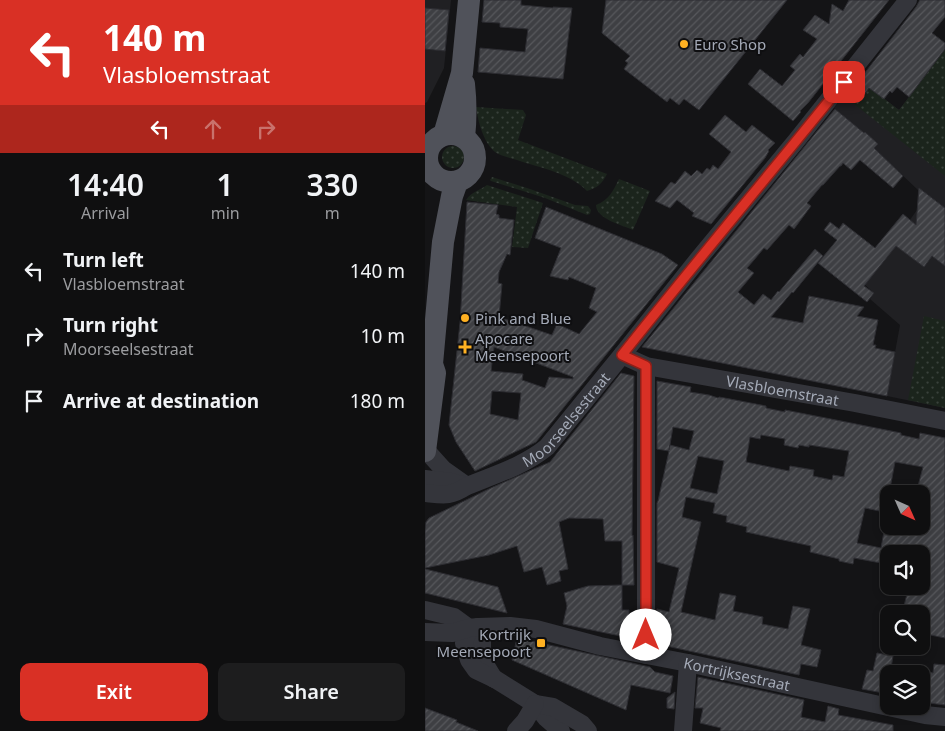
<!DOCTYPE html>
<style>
:root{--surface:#0f0f10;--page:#1d1d1e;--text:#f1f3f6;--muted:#9b9c9f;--line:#2f2f30;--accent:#d93025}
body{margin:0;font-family:"Noto Sans",sans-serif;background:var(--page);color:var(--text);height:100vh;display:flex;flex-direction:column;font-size:19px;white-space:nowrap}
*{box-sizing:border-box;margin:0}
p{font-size:16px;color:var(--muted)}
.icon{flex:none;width:28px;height:28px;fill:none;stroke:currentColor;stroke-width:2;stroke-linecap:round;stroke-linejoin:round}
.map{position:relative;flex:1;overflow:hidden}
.side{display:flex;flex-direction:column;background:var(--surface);width:425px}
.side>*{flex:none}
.guide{background:#d93025;color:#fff;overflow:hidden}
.needle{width:32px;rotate:135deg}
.controls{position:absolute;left:455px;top:485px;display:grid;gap:10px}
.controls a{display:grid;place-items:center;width:50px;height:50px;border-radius:10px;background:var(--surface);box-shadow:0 2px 8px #0003,0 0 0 1px var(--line);font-size:25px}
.pin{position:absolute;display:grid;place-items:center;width:42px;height:42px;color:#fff;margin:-21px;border-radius:10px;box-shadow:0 2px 8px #0006}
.me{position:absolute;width:55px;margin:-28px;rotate:0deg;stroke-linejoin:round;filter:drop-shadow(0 0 4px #0008)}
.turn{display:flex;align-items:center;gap:18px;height:105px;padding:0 20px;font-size:22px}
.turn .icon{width:65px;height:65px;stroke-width:2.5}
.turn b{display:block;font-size:35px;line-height:42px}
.lanes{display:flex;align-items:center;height:48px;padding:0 20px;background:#0003;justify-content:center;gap:25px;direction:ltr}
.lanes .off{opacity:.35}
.eta{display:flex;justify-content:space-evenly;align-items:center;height:85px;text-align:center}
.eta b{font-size:30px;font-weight:600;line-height:35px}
.action{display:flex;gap:10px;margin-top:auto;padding:10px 20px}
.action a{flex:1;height:58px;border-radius:10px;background:var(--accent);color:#fff;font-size:20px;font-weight:600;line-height:58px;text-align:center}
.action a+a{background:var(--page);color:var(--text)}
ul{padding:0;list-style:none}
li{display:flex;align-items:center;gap:15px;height:65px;padding:0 20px}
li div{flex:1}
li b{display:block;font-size:19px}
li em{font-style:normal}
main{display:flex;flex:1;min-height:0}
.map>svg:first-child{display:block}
.built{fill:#202023}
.grass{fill:url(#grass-dots)}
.building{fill:url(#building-hatch);stroke:#2d2d32;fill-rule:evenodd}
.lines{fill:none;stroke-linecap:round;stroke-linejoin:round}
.minor{stroke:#34353b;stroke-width:18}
.major{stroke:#50525a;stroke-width:22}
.route-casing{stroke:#8d1f18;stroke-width:12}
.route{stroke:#d93025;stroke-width:9}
.poi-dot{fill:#ffb122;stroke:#0f0f11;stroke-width:2}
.labels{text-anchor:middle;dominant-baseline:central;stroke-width:4;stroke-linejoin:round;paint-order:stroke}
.poi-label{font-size:15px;fill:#a4aab7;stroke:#0f0f11;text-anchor:start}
.street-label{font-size:15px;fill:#a4aab7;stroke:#0f0f11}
</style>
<main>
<section class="side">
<div class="guide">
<div class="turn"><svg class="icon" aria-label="left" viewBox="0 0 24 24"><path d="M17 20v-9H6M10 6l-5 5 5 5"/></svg><div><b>140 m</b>Vlasbloemstraat</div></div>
<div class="lanes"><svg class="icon" aria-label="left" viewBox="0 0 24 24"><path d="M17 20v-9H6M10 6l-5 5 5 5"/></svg><svg class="icon off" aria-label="ahead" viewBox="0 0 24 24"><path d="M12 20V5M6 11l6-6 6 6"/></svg><svg class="icon off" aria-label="right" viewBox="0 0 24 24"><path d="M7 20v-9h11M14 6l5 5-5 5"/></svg></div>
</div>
<div class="eta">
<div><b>14:40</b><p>Arrival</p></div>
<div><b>1</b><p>min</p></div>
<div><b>330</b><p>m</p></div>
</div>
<ul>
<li><svg class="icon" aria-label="left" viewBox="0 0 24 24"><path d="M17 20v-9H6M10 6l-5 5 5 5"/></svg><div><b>Turn left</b><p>Vlasbloemstraat</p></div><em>140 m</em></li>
<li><svg class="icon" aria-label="right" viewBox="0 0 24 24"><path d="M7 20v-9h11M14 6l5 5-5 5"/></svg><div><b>Turn right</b><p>Moorseelsestraat</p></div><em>10 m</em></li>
<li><svg class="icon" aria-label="arrive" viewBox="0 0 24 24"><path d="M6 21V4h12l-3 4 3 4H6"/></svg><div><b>Arrive at destination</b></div><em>180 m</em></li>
</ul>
<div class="action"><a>Exit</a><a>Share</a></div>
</section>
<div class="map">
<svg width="520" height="731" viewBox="0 0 520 731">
<defs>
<pattern id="grass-dots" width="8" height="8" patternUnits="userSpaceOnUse" patternTransform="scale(1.25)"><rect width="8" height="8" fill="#1b241c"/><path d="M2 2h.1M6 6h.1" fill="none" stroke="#39413b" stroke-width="1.8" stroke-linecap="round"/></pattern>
<pattern id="building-hatch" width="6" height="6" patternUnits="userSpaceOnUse" patternTransform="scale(1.25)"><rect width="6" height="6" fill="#3e3f43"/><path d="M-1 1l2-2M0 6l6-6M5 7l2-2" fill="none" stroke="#57585c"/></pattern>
</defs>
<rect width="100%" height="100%" fill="#141416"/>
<path class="built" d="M 0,0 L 26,0 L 19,68 L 2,102 L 0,103 Z
M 520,50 L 520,408 L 462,396 L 475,325 L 445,299 L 449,293 L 428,274 L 460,235 L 469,242 L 492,210 L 493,190 L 436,136 L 438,133 L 409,108 L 432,78 L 474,110 Z"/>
<path class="grass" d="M 520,50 L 520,176 L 419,96 L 432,78 L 474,110 Z
M 51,107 L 98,110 L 101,115 L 93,140 L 182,174 C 177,184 172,188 162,191 C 145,173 115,168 92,160 C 85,158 76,156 70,152 C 58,142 53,121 51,107 Z
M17 157a11 11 0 1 1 22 0a11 11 0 1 1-22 0Z
M 67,177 L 105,189 L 150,205 L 163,206 L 166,210 L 165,214 L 162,215 L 120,198 L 66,181 L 65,180 Z
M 194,179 L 225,191 L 208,230 C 197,225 171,219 171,205 C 184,200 188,191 194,179 Z
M 62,185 L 118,203 L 103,248 L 87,247 L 92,207 L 41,200 C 47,191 54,191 62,185 Z
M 499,316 L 520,321 L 520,408 L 483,400 Z"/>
<path class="building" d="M 59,0 L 96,0 L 96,5 L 128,8 L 128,7 L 147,8 L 138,79 L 53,72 L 55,48 L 100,52 L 103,29 L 75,27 L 75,23 L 57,22 Z
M 181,0 L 362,0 L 274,110 L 259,99 L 254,105 L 245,98 L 242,102 L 199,69 L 203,63 L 200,61 L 205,56 L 177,33 Z
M 424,0 L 464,0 L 383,103 L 375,111 L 376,112 L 368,121 L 323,84 L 335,69 L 357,86 L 370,70 L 365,66 L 375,54 L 378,57 L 392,39 L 378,30 L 390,15 L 404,24 L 407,4 L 418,11 Z
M 495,0 L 520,0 L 520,17 L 507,33 L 520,43 L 520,49 L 484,97 L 472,87 L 467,93 L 465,91 L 459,99 L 444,88 L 438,96 L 428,88 L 491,7 Z
M 0,8 L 24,10 L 20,51 L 0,49 Z
M 410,109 L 439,133 L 440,132 L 453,144 L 449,148 L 478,176 L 468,188 L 435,160 L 426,170 L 418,163 L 416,166 L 415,166 L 398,185 L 397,185 L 382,203 L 386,206 L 369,229 L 364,225 L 342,250 L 339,248 L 329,260 L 322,268 L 329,273 L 313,292 L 329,305 L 338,294 L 346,300 L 353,291 L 354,292 L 390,249 L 398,256 L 368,293 L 367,292 L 346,317 L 378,323 L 384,296 L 439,307 L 432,316 L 453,320 L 448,345 L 451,345 L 450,348 L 470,352 L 462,396 L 217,347 Z
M 300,115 L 321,132 L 327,125 L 350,143 L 343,150 L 344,151 L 340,158 L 286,224 L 267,216 L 269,213 L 252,200 L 245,208 L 230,201 L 246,182 L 250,184 L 260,171 L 266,176 L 272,170 L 277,174 L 282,168 L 285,170 L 288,165 L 293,169 L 306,152 L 284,134 Z
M 494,188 L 520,208 L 520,266 L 507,256 L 499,267 L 471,246 L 439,286 L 449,293 L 442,302 L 393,263 L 412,240 L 399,230 L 405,222 L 414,229 L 418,223 L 450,248 L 478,214 L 491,225 Z
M 42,202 L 73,205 L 71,214 L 74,215 L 74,218 L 89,220 L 85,255 L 82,254 L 74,272 L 73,283 L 77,284 L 74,317 L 127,335 L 132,324 L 154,334 L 172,312 L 164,308 L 171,288 L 144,277 L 143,280 L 125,276 L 136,248 L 110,238 L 121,207 L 237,254 L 253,265 L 111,442 L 50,471 L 31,442 L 24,425 L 35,323 ZM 69,347 L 148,377 L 148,379 L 124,377 L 120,388 L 97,380 L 98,374 L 66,371 ZM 67,391 L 96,393 L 93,420 L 65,414 Z
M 196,373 L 209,376 L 207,536 L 208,535 L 209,585 L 197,585 L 197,541 L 180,541 L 178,519 L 144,518 L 134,522 L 143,569 L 134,571 L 136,581 L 122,585 L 117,567 L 99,572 L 92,546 L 64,555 L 0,568 L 0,530 L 1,522 L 4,518 L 68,487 L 125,462 Z
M 232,381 L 266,387 L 265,392 L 284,395 L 293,398 L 294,397 L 305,399 L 341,406 L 341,408 L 360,412 L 360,410 L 416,421 L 476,433 L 476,435 L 494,439 L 495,433 L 520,438 L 520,638 L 496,633 L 496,614 L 477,614 L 484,586 L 496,586 L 496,554 L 479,554 L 459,550 L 456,563 L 429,558 L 428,564 L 414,561 L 414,559 L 385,552 L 386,546 L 321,532 L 322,527 L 301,522 L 302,516 L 288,513 L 290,503 L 261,497 L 257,517 L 276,522 L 256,612 L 290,620 L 295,593 L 311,596 L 308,611 L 338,617 L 337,624 L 363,629 L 368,606 L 385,609 L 376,645 L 396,650 L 392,667 L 376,664 L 374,675 L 232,644 L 232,609 L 244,612 L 254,568 L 232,562 L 232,503 L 233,501 L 244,451 L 232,449 ZM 248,427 L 269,431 L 264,450 L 245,445 L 244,450 ZM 336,435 L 360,439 L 359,445 L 373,448 L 374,445 L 384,447 L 384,445 L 424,451 L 419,477 L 408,475 L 407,480 L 388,476 L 389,470 L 365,466 L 364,471 L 321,462 L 325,437 L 335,439 ZM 273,456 L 299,461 L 292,494 L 265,488 ZM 470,462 L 498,467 L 491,494 L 496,494 L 496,526 L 460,526 L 456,548 L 432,543 L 440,508 L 464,513 L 464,494 Z
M 0,569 L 73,587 L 82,613 L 0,593 Z
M 197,585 L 197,610 L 204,610 L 204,619 L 208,620 L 205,638 L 138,624 L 142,606 L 139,593 L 163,586 Z
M 92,638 L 225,667 L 230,672 L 248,676 L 245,693 L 206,685 L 201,710 L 87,660 Z
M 452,653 L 468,656 L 465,674 L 464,674 L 464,694 L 437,689 L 442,670 L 448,671 Z
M 509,664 L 520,665 L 520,705 L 496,702 L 496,670 L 508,673 Z
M 273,677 L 379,700 L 376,717 L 400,722 L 403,706 L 414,709 L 413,715 L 468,725 L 468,731 L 295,731 L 296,728 L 275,723 L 278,708 L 270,708 Z
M 250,692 L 249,709 L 242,708 L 242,698 Z
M 0,708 L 32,720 L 31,722 L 53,731 L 0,731 Z"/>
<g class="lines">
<g class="minor">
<path id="s1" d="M 197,355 L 221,366 L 430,403 L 520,421"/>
<path d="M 0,449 L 18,469 L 42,486"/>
<path d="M 0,479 L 26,482 L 37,485"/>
<path id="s2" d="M 0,493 C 19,495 25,497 42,486 C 69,475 99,466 122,447 L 197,355 L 275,257 L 371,141 L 483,0"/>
<path d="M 0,610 L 29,617 L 44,628"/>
<path d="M 53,627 L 57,640 L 57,652 L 58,661 L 69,679"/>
<path d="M 44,628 L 39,643 L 44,660 L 51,670 L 70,679 L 110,704 L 121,718 L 136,731"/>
<path id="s3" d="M 0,632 L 27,633 L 44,628 L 53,627 L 85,626 L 111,629 L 175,646 L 263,663 L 500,715 L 520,717"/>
<path d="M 221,655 L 221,366"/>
<path d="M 110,704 L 128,707 L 157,724 L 163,731"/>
<path d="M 91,731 L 100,721 L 110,704"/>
<path d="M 258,731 L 263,663"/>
</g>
<path class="major" d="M2 158a24 24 0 1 1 48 0a24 24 0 1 1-48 0Z
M 19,135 L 37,73 L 44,0
M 39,138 C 41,120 41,102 39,84
M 0,451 L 10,373 L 7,364 L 18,242 L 27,196 L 32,182"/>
</g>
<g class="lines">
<defs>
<path id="route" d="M 221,635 L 221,366 L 197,355 C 270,263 345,174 419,82"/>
</defs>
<use href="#route" class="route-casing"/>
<use href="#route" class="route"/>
</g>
<g class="poi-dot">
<circle cx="259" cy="44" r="5"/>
<circle cx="40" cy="318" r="5"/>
<path d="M37.5 339.5h5v5h5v5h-5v5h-5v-5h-5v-5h5z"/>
<rect x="111" y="638" width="10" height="10" rx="2.5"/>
</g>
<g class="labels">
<g class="poi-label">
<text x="269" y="44">Euro Shop</text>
<text x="50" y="318">Pink and Blue</text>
<text x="50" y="338">Apocare<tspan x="50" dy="17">Meensepoort</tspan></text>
<text x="106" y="634" text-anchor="end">Kortrijk<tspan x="106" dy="17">Meensepoort</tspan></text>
</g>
<g class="street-label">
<text stroke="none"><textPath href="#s1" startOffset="165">Vlasbloemstraat</textPath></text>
<text stroke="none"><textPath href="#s2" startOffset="166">Moorseelsestraat</textPath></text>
<text stroke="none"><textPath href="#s3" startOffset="318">Kortrijksestraat</textPath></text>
</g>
</g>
</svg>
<div class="controls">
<a><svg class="needle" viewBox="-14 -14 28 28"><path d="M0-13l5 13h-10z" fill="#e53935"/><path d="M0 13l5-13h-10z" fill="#9b9c9f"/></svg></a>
<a><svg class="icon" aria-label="sound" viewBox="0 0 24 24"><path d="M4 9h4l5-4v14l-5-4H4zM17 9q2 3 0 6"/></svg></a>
<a><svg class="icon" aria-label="search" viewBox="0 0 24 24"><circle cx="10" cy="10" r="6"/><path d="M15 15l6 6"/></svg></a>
<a><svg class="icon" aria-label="layers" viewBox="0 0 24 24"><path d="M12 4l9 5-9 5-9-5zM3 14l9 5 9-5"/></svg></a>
</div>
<div class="pin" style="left:419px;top:82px;background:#d93025"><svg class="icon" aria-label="arrive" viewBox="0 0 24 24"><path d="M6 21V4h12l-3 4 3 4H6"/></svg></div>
<svg class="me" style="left:221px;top:635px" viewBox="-20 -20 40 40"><circle r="19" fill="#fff"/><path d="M0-13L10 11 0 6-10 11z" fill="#d93025"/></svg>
</div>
</main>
